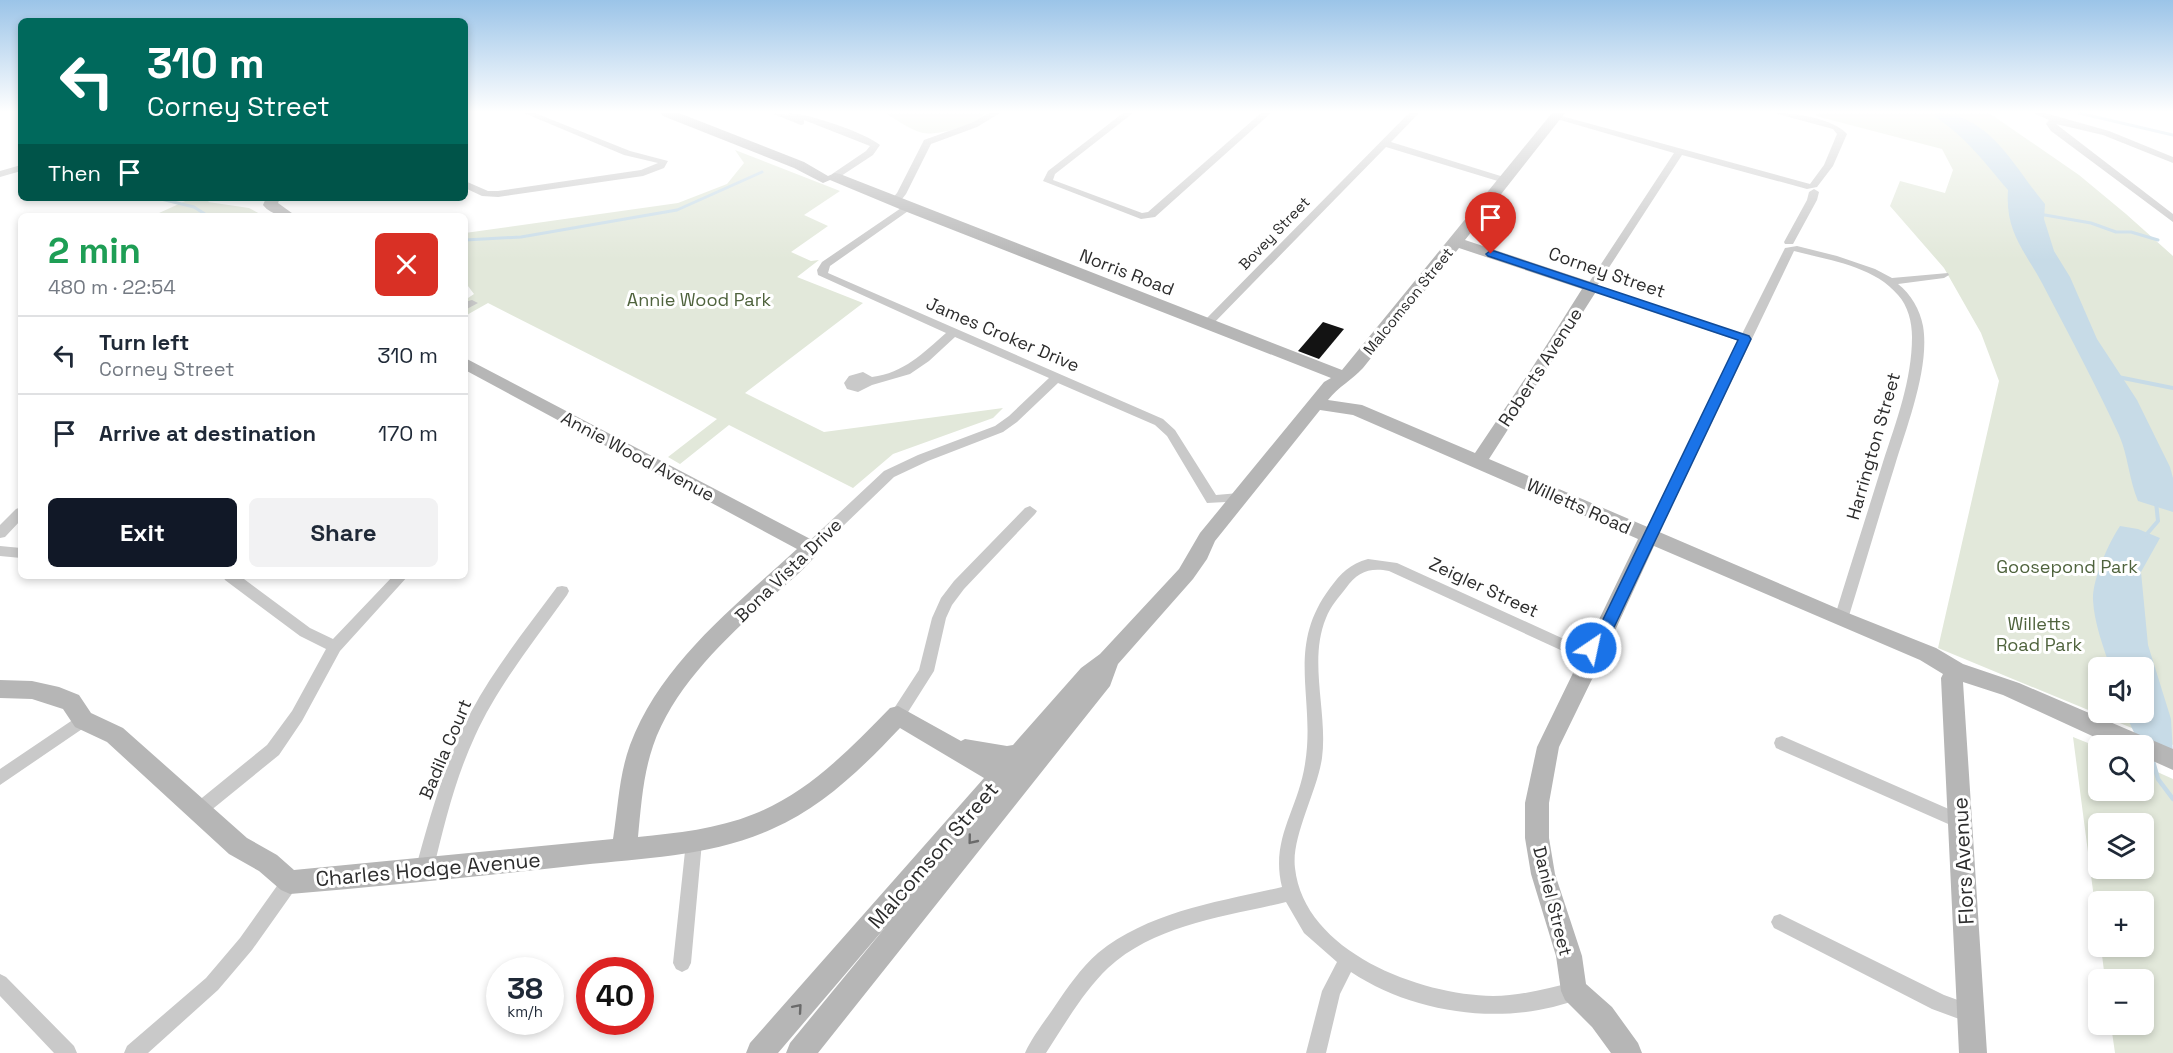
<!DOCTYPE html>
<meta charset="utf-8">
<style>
:root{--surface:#fff;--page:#f2f2f3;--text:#1f2937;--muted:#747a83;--line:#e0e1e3;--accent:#111827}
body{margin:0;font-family:"Space Grotesk",sans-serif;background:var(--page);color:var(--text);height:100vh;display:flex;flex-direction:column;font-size:22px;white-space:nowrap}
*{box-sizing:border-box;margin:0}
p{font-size:20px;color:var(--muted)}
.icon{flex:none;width:33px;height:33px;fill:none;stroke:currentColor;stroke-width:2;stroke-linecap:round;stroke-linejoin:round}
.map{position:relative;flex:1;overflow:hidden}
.side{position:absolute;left:18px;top:213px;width:450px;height:366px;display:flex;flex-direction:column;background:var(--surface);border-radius:9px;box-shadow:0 3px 9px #0003}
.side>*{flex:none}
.guide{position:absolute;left:18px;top:18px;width:450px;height:183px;border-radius:9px;box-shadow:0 3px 9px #0003;background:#00695c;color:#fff;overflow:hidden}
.controls{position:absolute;left:2088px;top:657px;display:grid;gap:12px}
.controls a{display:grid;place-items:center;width:66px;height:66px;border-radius:9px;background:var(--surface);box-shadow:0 3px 9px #0003;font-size:30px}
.speed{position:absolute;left:486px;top:957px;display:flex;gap:12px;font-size:30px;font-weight:700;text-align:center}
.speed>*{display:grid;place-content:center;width:78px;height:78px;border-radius:50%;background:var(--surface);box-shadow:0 3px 9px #0003;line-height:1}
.speed small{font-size:15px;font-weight:400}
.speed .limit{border:9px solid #d22;background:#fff;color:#111}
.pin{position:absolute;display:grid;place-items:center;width:51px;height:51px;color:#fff;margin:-62px -26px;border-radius:50% 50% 50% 0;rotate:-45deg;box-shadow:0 0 6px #0007}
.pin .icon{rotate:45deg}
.me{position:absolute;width:66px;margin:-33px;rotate:34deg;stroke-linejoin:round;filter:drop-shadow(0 0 4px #0008)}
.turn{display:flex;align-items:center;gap:21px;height:126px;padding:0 30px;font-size:27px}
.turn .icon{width:78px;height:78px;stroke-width:2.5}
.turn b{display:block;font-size:42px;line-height:51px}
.then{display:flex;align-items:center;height:57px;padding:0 30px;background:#0003;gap:12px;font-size:22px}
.round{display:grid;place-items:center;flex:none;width:63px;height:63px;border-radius:9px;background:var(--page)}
.headline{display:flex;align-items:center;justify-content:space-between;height:102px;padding:0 30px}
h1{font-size:36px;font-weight:700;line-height:45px;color:#1e9e55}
.primary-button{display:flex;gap:12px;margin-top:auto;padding:12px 30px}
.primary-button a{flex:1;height:69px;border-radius:9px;background:var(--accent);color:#fff;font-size:24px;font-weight:700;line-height:69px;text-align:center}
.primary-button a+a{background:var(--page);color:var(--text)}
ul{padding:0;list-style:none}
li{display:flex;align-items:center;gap:18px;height:78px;padding:0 30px;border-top:2px solid var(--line)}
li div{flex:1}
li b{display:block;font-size:22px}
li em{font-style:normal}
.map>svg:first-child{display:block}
.green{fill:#e2e8da;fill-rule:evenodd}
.water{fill:#c7dbe7}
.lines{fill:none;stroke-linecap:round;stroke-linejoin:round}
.stream-far2{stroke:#c7dbe7;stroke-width:3}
.stream-far1{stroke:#c7dbe7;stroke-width:4}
.stream{stroke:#c7dbe7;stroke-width:4.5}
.building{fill:#131313}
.street{fill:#c9c9c9;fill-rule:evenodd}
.secondary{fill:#b6b6b6;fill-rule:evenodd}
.oneway{stroke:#6a6a6a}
.route{fill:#1a73e8;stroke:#114b97;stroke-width:1.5}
.labels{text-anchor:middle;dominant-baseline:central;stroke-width:6;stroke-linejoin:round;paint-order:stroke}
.far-street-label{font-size:15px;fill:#2c2c2c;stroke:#fff}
.street-label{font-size:18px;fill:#2c2c2c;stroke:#fff}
.park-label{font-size:18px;fill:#4f633d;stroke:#fff}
.near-street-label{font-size:21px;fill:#2c2c2c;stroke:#fff}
</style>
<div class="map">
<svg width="2173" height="1053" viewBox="0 0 2173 1053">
<rect width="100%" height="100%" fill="#fff"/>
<path class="green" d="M 885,113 L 985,113 C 977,125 937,136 923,133 C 910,130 896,119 885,113 Z
M 1817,113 L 1989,113 L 2079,175 L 2126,214 L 2173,256 L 2173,745 L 1938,648 L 1999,381 L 1981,333 L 1944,268 L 1890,206 L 1900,181 L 1945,193 L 1953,170 L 1942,149 L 1816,116 ZM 2098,668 L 2144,668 L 2144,712 L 2098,712 Z
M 735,150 L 840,191 L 804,215 L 828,226 L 791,252 L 811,261 L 819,260 L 797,277 L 863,303 L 745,393 L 824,432 L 1003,408 L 993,418 L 893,454 L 853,488 L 729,425 L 680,464 L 668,457 L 717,419 L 488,303 L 465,316 L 465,300 L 474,294 L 465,282 L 465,233 L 678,203 L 727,184 L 744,163 Z
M 192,198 L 212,198 L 208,202 L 249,208 L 264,216 L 165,216 L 159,213 Z
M 2073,737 L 2098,747 L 2098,790 L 2144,790 L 2144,766 L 2173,779 L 2173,1053 L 2115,1053 L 2111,1025 L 2144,1024 L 2144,980 L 2105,979 L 2101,947 L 2144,946 L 2144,902 L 2098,902 L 2098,929 ZM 2098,824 L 2144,824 L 2144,868 L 2098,868 Z"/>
<path class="water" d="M 1936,113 C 1990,113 2015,169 2045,204 L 2044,219 L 2054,251 L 2070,277 L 2097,339 L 2137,400 L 2170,467 L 2173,478 L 2173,512 L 2138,501 C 2129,480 2128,455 2119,435 C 2095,383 2068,333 2042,283 C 2024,250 2005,231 2008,190 C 1985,163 1966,137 1935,117 Z
M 2120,526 L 2138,529 L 2160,538 L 2141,572 L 2148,645 L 2171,719 L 2173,754 L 2138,741 L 2125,713 L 2144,712 L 2144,668 L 2110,667 C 2103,646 2094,622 2093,600 C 2092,580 2109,542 2120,526 Z"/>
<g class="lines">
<path class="stream-far2" d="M 2079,113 L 2173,135
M 157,198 L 194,207 L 208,216
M 2039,214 L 2091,223 L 2116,232 L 2131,232 L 2158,240
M 465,240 L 521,237 L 677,210 L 762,172"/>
<path class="stream-far1" d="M 2118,377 L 2173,388
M 2146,535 L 2158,521 L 2156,502"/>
<path class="stream" d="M 2152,758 L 2158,779 L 2173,799"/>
</g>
<path class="building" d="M 1323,322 L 1344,329 L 1319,359 L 1298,351 Z"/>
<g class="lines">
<path class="street" d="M 524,113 L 535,113 L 630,151 L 668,161 L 664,168 L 643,176 L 498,197 L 482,196 L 465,188 L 465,181 L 488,191 L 498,191 L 641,170 L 658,163 L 624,155 Z
M 771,113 L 790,115 L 789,113 C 807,113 866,133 880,145 L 873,155 L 838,178 L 832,178 L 832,174 L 866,151 L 870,146 L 804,120 L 804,124 L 801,125 Z
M 989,113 L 1000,113 L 977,127 L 931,144 L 906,194 L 898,204 L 890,204 L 889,202 L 897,193 L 924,140 L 971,123 Z
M 1123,113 L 1133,113 L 1055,174 L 1053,180 L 1142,213 L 1148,212 L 1261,113 L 1271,113 L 1155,217 L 1141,219 L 1043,181 L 1048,171 Z
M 1409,113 L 1419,113 L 1391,142 L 1507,178 L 1507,182 L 1501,182 L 1386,147 L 1211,326 L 1203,326 L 1203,322 Z
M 1774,113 C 1793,112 1835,119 1847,134 L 1833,166 L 1817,187 L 1807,189 L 1682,155 L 1597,286 L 1742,334 L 1785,248 L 1797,246 L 1837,256 L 1875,269 L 1892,278 L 1948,273 L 1949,275 L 1944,278 L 1898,284 C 1911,294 1920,310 1923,326 C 1930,367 1907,426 1895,465 C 1879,516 1864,568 1848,619 L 1846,623 L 1836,623 L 1834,619 C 1850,567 1867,514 1883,462 C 1896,422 1912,380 1912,337 C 1912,322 1908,306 1898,295 C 1874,266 1828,260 1794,251 L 1657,537 L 1650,542 L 1645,541 L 1643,537 L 1739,341 L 1587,289 L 1586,287 L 1674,153 L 1550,117 L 1558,115 L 1810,184 L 1824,165 L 1837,134 L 1833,129 Z
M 2033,113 L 2045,113 L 2109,131 L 2173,157 L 2173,163 L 2103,135 L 2056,124 L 2173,214 L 2173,222 L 2051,131 L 2046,124 L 2049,120 Z
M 21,165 L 21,171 L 0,177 L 0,171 Z
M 1814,189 L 1819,192 L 1817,200 L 1793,244 L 1785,244 L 1784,242 L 1807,200 L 1809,192 Z
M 907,204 L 911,205 L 911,209 L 830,266 L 828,273 L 1163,419 L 1175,430 L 1216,495 L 1239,493 L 1246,498 L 1244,501 L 1207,503 L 1167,436 L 1155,425 L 1058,383 L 1017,422 L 1003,432 L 928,461 L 894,477 L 816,552 L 806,552 L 804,548 L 806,544 L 884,471 L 918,455 L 995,426 L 1009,416 L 1049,378 L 955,337 L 929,361 L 910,374 L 872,385 L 858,392 L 847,389 L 844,383 L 849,376 L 863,372 L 872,377 C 904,373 923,353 946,333 L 818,275 L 817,270 L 822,262 Z
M 472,300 L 478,303 L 465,310 L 465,302 Z
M 1030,506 L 1037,511 L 1035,514 L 964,589 L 952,605 L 946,618 L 934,671 L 903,720 L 898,722 L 893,720 L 890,715 L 893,710 L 919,670 L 932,618 L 941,598 L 954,581 L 1025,508 Z
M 21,507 L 21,520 L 5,537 L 0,538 L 0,525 L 16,509 Z
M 0,546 L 21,548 L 21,558 L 0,556 Z
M 1368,559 L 1397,563 L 1588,650 L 1590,654 L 1588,658 L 1583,660 L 1578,658 L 1389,571 C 1370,567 1357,572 1346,588 C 1339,597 1330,607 1326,618 C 1308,661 1328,713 1322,758 C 1317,792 1291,837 1295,868 C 1304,952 1420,995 1493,996 C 1521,996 1548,988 1574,982 L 1581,984 L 1583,991 L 1581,998 C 1508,1027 1416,1015 1351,972 L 1340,994 L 1326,1053 L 1306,1053 L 1322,991 L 1337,962 L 1304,933 L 1286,902 C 1225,917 1156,924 1108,968 C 1083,992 1065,1024 1046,1053 L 1025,1053 C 1032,1037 1045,1021 1055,1006 C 1067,988 1081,968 1098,953 C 1150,911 1218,902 1282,887 C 1270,839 1298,810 1305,764 C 1316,698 1285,648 1330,588 C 1341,573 1350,564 1368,559 Z
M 223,576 L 240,576 L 310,628 L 333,639 L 393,576 L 408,576 L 340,651 L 302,721 L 279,755 L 204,816 L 198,818 L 192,816 L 190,811 L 192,806 L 267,745 L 292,711 L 326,649 L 300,636 L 225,580 Z
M 562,586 L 567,587 L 569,591 L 567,595 C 535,640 498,685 475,736 C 455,779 444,825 433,871 L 430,877 L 424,879 L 418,877 L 415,871 C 430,816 445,762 471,712 C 495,667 527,628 557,587 Z
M 83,713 L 88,715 L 91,720 L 88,725 L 0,785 L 0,769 Z
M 1782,736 L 1967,817 L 1969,822 L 1967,827 L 1961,829 L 1955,827 L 1776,748 L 1774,743 L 1776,738 Z
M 694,834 L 700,837 L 702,842 L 691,963 L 688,969 L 682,972 L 676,969 L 673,963 L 686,842 L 688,837 Z
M 290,874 L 296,876 L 299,882 L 296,888 L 252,950 L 218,990 L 148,1053 L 124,1053 L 127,1046 L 206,978 L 240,938 L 284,876 Z
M 1780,914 L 1944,995 L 1977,1007 L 1979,1014 L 1977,1021 L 1970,1023 L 1932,1009 L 1774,928 L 1771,922 L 1774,916 Z
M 0,974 L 6,977 L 74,1046 L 77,1053 L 54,1053 L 0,996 Z"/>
<path class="secondary" d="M 661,113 L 679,113 L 804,162 L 828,176 L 835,173 L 840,174 L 1342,370 L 1552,113 L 1565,113 L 1465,240 L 1597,284 L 1599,287 L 1489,459 L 1848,613 L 1936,648 L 1963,664 L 2019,683 L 2173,749 L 2173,770 L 2144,757 L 2144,746 L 2114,746 L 2003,695 L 1963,682 L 1987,1053 L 1959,1053 L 1941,678 L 1943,674 L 1920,660 L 1654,546 L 1608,646 L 1594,657 L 1595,673 L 1559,747 L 1549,803 L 1549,838 L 1555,874 L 1582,956 L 1586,984 L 1612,1007 L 1638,1043 L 1642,1053 L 1611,1053 L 1592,1027 L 1565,1000 L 1561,991 L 1556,956 L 1531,874 L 1525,838 L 1525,803 L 1537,747 L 1573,673 L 1572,654 L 1575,648 L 1592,634 L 1638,539 L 1353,415 L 1320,410 L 1215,541 L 1207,559 L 1193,579 L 1118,664 L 1110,686 L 818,1053 L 786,1053 L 790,1043 L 888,924 L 778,1053 L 746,1053 L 750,1043 L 984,778 L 900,728 C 863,767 823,807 772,829 C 712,856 645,858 581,865 C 484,876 387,886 290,894 L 281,890 L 259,871 L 229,854 L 107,742 L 75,727 L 63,709 L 32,699 L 0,698 L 0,680 L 32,681 L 59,687 L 79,695 L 91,713 L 123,728 L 247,838 L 277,855 L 294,870 L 613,839 C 618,808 619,775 630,745 C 661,663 734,607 797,549 L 465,370 L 465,358 L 818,543 L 821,548 C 810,567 775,593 758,609 C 717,647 672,691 653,746 C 643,775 641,807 638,837 C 677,833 717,829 754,814 C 808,793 850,749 890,708 L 898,706 L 961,741 L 965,739 L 1007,746 L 1013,745 L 1081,668 L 1100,654 L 1179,569 L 1200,533 L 1324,382 L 1331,378 L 902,210 L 830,180 L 823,183 L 794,168 L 663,116 ZM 1459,248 L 1582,289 L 1532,368 L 1475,453 L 1362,405 L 1328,400 C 1338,387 1352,380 1363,368 Z
M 266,198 L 280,198 L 278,203 L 296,216 C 283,216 272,216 263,205 Z"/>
</g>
<defs><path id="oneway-chevron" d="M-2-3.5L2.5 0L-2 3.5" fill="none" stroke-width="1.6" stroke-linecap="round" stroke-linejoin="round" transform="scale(1.5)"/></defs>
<g class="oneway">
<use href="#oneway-chevron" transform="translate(972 840) rotate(129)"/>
<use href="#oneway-chevron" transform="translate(798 1008) rotate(-49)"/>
</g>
<linearGradient id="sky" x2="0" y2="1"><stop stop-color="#9bc4e8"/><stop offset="0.43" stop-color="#fff"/><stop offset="1" stop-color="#fff" stop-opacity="0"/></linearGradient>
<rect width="2173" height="260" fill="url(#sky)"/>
<path class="route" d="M 1491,250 L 1749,336 L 1751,339 L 1608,640 C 1603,648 1595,656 1585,653 L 1583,648 L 1595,636 L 1738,340 L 1488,256 L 1486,254 Z"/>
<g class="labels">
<g class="far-street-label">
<text transform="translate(1274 233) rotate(-46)">Bovey Street</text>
<text transform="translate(1408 301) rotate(-51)">Malcomson Street</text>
</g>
<g class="street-label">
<text transform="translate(1127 272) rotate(21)">Norris Road</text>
<text transform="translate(1607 272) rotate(19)">Corney Street</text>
<text transform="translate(1003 334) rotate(23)">James Croker Drive</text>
<text transform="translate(1540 367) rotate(-57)">Roberts Avenue</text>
<text transform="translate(1873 446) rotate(-74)">Harrington Street</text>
<text transform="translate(638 456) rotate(28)">Annie Wood Avenue</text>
<text transform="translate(1579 506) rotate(24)">Willetts Road</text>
<text transform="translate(788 570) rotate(-44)">Bona Vista Drive</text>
<text transform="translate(1484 587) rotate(25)">Zeigler Street</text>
<text transform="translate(445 749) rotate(-67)">Badila Court</text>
<text transform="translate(1553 901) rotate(76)">Daniel Street</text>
</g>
<g class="park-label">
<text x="699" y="299">Annie Wood Park</text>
<text x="2067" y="566">Goosepond Park</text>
<text x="2039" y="623">Willetts<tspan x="2039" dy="21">Road Park</tspan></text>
</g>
<g class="near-street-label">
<text transform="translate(933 855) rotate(-49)">Malcomson Street</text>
<text transform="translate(1963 861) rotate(-93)">Flors Avenue</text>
<text transform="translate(428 869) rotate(-5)">Charles Hodge Avenue</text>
</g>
</g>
</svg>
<div class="controls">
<a><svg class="icon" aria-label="sound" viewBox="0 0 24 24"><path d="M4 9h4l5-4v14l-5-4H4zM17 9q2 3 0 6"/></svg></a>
<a><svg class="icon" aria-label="search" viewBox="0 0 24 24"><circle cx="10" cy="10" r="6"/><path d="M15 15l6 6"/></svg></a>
<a><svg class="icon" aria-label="layers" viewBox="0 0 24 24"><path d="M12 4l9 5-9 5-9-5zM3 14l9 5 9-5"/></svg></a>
<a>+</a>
<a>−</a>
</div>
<div class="speed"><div>38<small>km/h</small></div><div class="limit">40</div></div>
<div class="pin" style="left:1491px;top:254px;background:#d93025"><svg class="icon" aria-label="arrive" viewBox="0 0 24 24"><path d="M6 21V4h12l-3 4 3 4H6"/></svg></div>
<svg class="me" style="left:1591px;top:648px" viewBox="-20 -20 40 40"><circle r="17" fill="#1a73e8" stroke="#fff" stroke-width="3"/><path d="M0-11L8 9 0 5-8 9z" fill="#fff"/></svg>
<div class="guide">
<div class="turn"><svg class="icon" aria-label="left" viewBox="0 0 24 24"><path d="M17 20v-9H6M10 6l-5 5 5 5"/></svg><div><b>310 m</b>Corney Street</div></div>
<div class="then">Then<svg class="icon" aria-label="arrive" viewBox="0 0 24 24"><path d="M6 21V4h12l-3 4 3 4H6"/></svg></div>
</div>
<section class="side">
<div class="headline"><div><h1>2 min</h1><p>480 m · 22:54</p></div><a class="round" style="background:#d93025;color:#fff"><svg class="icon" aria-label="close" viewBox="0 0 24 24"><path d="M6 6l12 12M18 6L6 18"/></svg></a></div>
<ul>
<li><svg class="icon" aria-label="left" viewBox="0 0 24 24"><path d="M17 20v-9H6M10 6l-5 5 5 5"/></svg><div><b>Turn left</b><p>Corney Street</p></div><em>310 m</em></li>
<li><svg class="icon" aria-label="arrive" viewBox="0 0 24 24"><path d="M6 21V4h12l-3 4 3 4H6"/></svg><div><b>Arrive at destination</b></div><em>170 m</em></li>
</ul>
<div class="primary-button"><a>Exit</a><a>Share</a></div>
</section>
</div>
